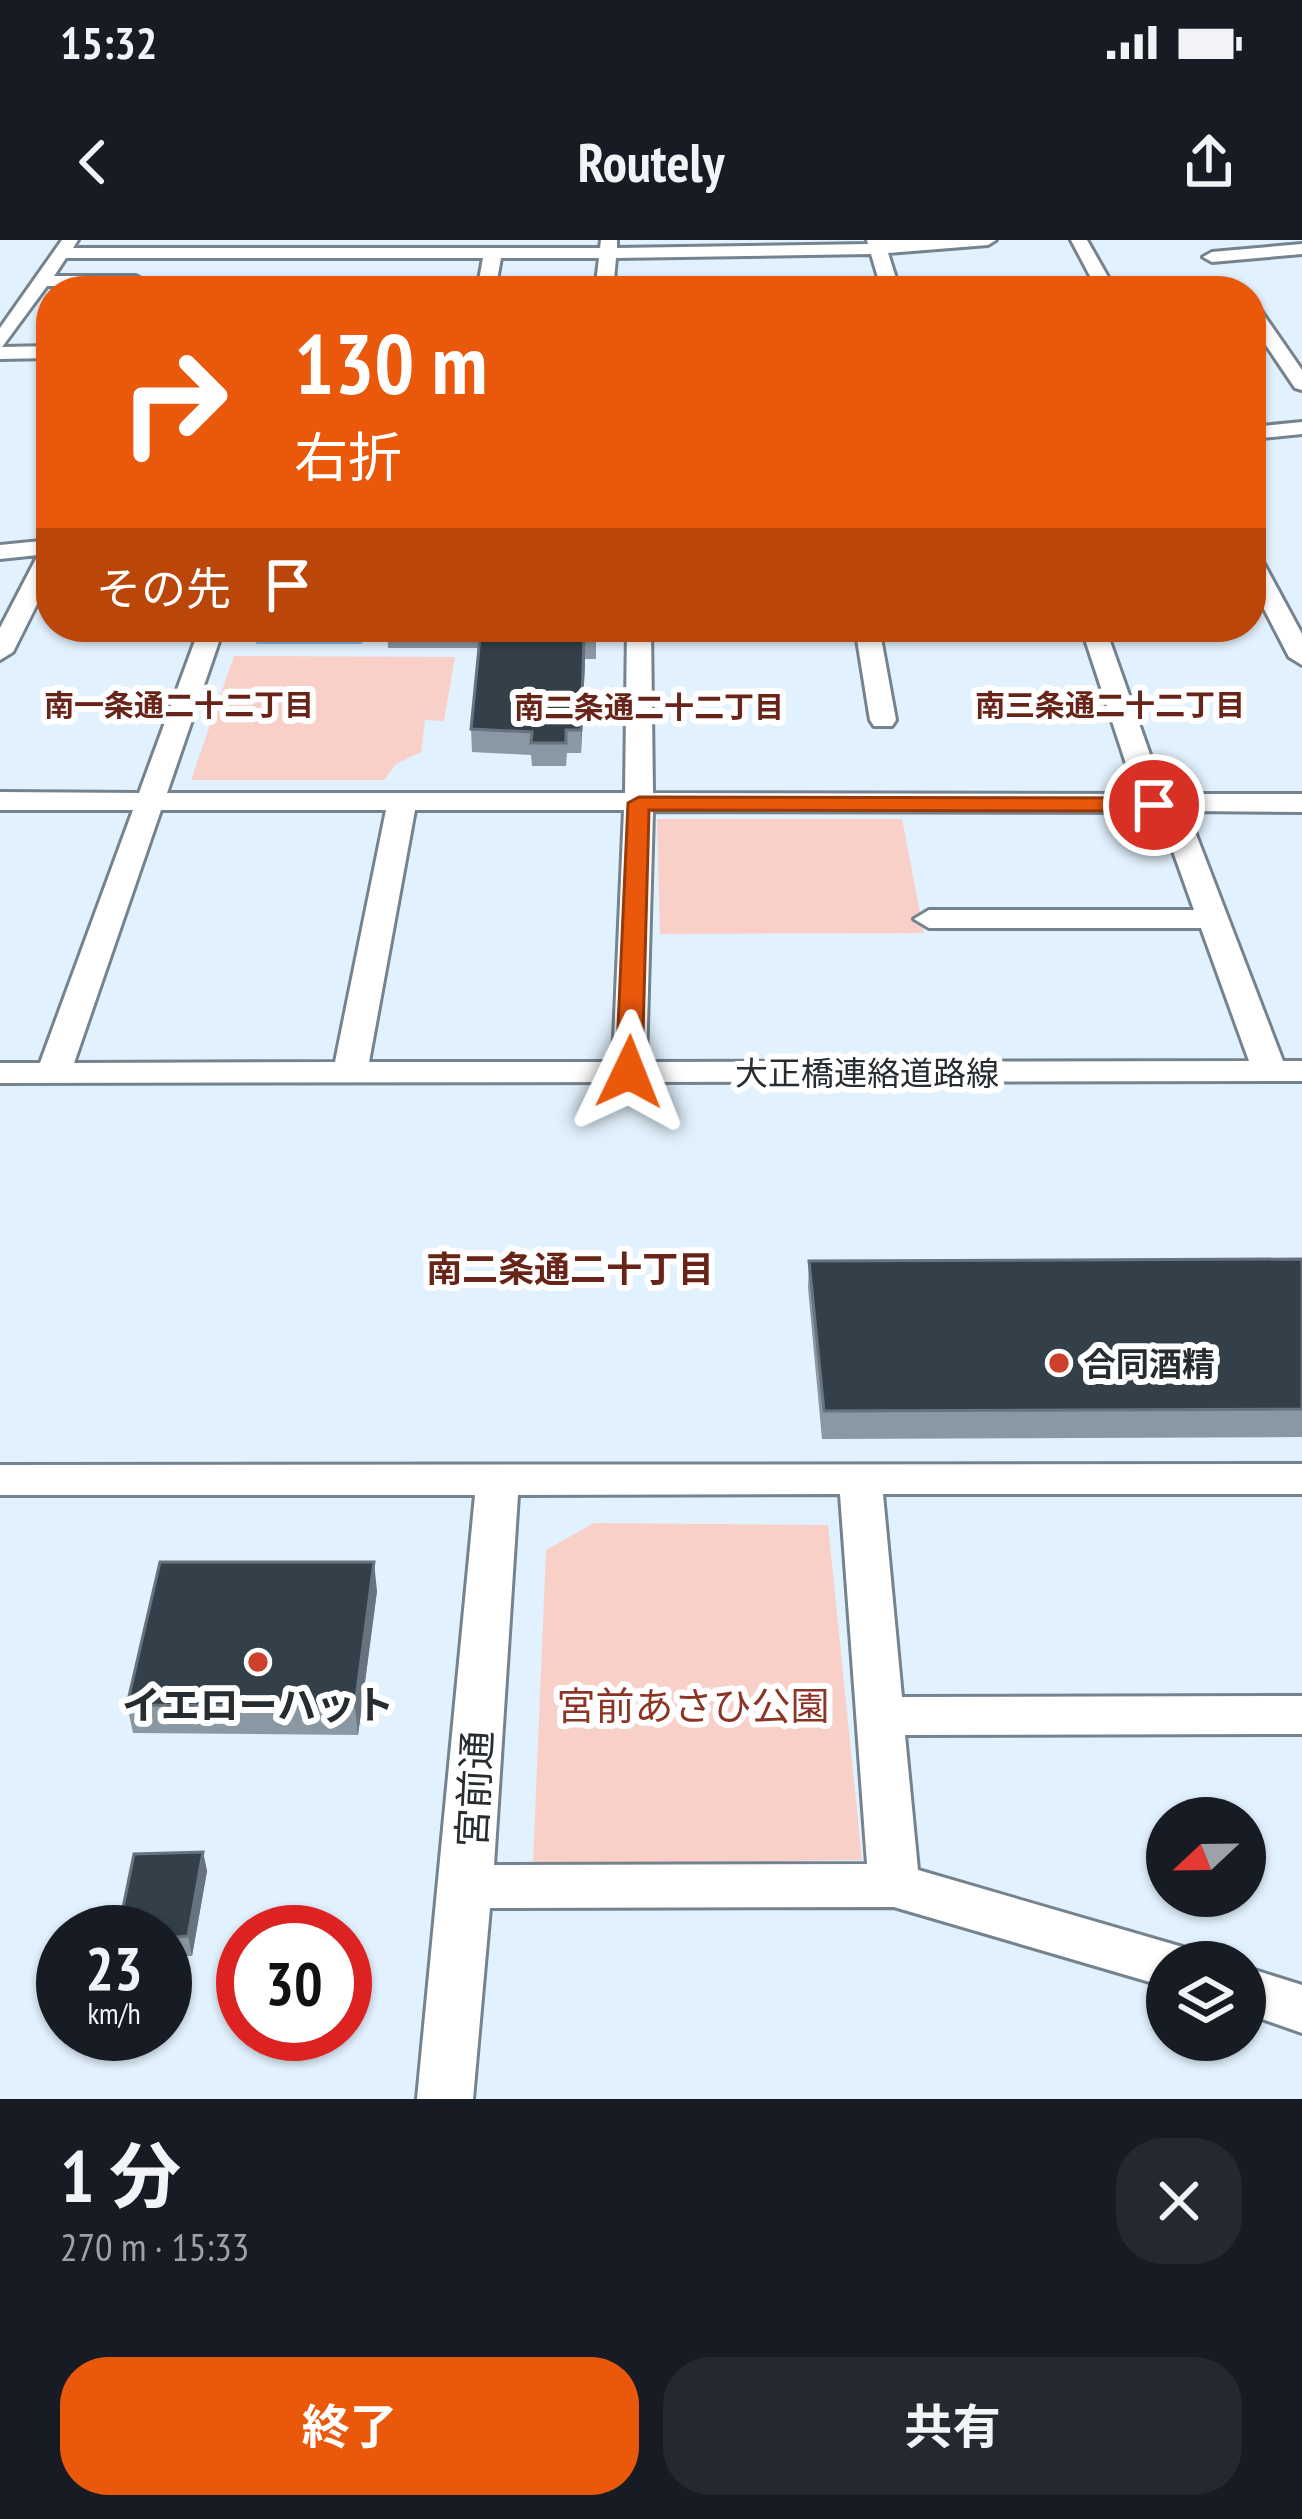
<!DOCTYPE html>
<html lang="ja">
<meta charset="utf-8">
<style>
:root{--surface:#171b24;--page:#242831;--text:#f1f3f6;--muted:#9ea1a6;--accent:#ea580c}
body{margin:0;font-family:"PT Sans Narrow","Noto Sans JP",sans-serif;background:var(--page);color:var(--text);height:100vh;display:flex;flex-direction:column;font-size:45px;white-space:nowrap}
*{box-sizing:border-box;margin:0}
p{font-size:39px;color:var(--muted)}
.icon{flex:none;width:66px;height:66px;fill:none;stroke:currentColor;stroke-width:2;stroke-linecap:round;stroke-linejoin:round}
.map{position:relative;height:1859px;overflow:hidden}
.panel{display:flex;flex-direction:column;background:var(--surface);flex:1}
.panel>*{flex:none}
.guide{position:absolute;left:36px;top:36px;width:1230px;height:366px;border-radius:48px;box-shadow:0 3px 9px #0004;background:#ea580c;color:#fff;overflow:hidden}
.needle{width:78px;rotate:248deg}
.buttons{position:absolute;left:1146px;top:1557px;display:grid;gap:24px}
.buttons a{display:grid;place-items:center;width:120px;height:120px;border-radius:50%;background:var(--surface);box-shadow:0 3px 9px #0004;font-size:60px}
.speed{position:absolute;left:36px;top:1665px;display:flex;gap:24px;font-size:60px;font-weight:700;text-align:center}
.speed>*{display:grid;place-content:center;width:156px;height:156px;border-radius:50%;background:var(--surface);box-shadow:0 3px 9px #0004;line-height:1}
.speed small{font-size:30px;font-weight:400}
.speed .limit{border:18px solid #d22;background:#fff;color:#111}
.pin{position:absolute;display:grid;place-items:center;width:102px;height:102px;color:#fff;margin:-51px;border:6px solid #fff;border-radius:50%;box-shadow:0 3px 12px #0007}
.me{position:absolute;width:132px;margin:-66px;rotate:2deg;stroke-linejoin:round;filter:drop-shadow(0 0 9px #0008)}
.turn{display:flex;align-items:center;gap:42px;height:252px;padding:0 60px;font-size:54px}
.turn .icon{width:156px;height:156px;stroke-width:2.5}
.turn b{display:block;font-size:84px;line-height:102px}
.then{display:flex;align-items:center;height:114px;padding:0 60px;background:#0003;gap:24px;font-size:45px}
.round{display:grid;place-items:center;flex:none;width:126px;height:126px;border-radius:48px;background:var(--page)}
.summary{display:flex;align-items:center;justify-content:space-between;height:204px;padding:0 60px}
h1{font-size:72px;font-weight:700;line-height:90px}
.action{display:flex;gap:24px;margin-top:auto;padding:24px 60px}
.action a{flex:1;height:138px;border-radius:48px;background:var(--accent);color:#fff;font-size:48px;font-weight:700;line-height:138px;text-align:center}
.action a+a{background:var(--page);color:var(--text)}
.status{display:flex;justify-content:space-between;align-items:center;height:84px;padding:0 60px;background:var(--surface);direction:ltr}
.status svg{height:33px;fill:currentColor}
header{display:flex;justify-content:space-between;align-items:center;height:156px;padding:0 60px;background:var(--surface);font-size:54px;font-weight:700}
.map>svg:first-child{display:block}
.green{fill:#f9d0c7}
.water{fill:#7fbdea}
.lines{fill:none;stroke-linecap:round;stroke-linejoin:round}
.minor-casing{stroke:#75838e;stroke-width:6}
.minor{fill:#fff;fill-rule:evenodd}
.wall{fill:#8a98a3}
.shaded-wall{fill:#67747f}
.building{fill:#333f49;stroke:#67747f;stroke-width:3}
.route{fill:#ea580c;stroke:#983908;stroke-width:3}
.poi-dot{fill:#cd412c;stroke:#fff;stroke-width:4.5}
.labels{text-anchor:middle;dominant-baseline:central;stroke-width:12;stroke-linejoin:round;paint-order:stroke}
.far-neighbourhood-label{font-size:30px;font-weight:bold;fill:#682419;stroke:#fff}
.street-label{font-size:33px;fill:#262c30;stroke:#fff}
.poi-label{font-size:33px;font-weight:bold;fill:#262c30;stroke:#fff;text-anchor:start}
.neighbourhood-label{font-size:36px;font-weight:bold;fill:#682419;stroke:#fff}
.near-poi-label{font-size:39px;font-weight:bold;fill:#262c30;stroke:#fff}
.near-park-label{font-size:39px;fill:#8c3527;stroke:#fff}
.near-street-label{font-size:39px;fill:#262c30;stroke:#fff}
</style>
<div class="status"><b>15:32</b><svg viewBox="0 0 49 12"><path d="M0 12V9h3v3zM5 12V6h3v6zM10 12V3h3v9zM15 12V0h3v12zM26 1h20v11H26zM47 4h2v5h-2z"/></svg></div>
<header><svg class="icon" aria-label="back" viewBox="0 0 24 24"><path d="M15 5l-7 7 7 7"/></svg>Routely<svg class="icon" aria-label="share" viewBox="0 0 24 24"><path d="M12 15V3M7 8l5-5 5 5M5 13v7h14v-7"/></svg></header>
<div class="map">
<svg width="1302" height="1859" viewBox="0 0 1302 1859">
<rect width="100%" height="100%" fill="#e1f1fd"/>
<path class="green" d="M 234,416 L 455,417 L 444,481 L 425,480 L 421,512 L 396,524 L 384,540 L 191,540 Z
M 657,579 L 902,579 L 924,693 L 660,694 Z
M 594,1283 L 828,1285 L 862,1620 L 533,1624 L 546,1310 Z"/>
<path class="water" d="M 261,387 L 366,387 L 362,404 L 256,404 Z"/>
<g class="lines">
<defs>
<path id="minor" d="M 62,0 L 78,0 L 73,8 L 600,8 L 601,0 L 617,0 L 617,8 L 868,4 L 867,0 L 996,0 L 988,5 L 888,13 L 900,51 L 882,51 L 871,14 L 616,18 L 613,51 L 595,51 L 599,18 L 501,18 L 495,51 L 477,51 L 483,18 L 66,18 L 54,36 L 136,36 L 145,41 L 139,51 L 121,51 L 124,46 L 47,46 L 2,107 L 51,106 L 51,118 L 0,119 L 0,88 Z
M 1071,0 L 1087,0 L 1116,51 L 1098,51 Z
M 1302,4 L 1302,14 L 1212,22 L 1203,17 L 1212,12 Z
M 223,39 L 338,39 L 347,44 L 345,51 L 211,51 Z
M 1251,64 L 1257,65 L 1302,130 L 1302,150 L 1295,148 L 1251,83 Z
M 1302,182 L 1302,194 L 1251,199 L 1251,187 Z
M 51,300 L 51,336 L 13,412 L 0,420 L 0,388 L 38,315 L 0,319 L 0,305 Z
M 1251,315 L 1263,322 L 1302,394 L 1302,425 L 1289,417 L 1251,344 Z
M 200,387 L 224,387 L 167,553 L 625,553 L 627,387 L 651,387 L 653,553 L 1136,554 L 1081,387 L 1105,387 L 1164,554 L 1302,554 L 1302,572 L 1187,571 L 1283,821 L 1302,821 L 1302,841 L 0,843 L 0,823 L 40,823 L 133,570 L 0,570 L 0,552 L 139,553 ZM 161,570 L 386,570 L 335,822 L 74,823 ZM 415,570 L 624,570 L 613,822 L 369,822 ZM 653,571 L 1159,572 L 1194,670 L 929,670 L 914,679 L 929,688 L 1201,688 L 1249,821 L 646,822 Z
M 855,387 L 879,387 L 896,480 L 892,486 L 874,486 L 870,480 Z
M 1302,1224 L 1302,1254 L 883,1254 L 902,1457 L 1302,1456 L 1302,1494 L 905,1495 L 918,1630 L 1186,1708 L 1192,1722 L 1167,1722 L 1167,1747 L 894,1667 L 490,1668 L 473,1859 L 417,1859 L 475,1255 L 0,1255 L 0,1225 ZM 840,1254 L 867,1624 L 494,1625 L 518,1255 Z
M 1245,1727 L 1302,1745 L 1302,1793 L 1245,1773 Z"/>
</defs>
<use href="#minor" class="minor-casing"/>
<use href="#minor" class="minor"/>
</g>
<path class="wall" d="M 387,387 L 596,387 L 596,419 L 585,419 L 581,513 L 567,513 L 566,526 L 532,526 L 531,515 L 472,512 L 471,489 L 479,408 L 388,408 Z
M 1302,1019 L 1302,1197 L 822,1199 L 808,1048 L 809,1021 Z
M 377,1351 L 358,1495 L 133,1493 L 127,1465 Z
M 203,1612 L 207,1631 L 192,1716 L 181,1716 L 173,1759 L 165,1759 L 165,1692 Z"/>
<path class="shaded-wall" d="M 584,397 L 585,419 L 581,513 L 581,490 Z
M 374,1322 L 377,1351 L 358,1495 L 355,1466 Z
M 203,1612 L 207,1631 L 192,1716 L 188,1696 Z
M 177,1697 L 181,1716 L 173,1759 L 169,1740 Z"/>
<path class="building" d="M 481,387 L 596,387 L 595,397 L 584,397 L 581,490 L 566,490 L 566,503 L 531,503 L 532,492 L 471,489 Z
M 1302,1019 L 1302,1169 L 824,1171 L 809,1021 Z
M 160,1322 L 374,1322 L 355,1466 L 127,1465 Z
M 203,1612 L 188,1696 L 177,1697 L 169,1740 L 165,1740 L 165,1692 L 118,1692 L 134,1614 Z"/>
<path class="route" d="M 639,557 L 1154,558 L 1165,565 L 1154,571 L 649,570 L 642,832 L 629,840 L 616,832 L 628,563 Z"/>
<g class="poi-dot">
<circle cx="1059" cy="1123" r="12"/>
<circle cx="258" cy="1422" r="12"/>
</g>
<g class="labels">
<g class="far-neighbourhood-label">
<text x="179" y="464">南一条通二十二丁目</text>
<text x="1110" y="464">南三条通二十二丁目</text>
<text x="649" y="466">南二条通二十二丁目</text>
</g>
<g class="street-label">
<text x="867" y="832">大正橋連絡道路線</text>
</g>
<g class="poi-label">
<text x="1083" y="1123">合同酒精</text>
</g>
<g class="neighbourhood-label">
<text x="570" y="1028">南二条通二十丁目</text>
</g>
<g class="near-poi-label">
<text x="258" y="1464">イエローハット</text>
</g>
<g class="near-park-label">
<text x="693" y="1465">宮前あさひ公園</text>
</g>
<g class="near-street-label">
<text transform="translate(474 1549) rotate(-87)">宮前通</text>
</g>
</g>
</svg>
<div class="buttons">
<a><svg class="needle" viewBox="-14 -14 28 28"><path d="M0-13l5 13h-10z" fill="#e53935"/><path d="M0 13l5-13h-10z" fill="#9ea1a6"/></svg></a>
<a><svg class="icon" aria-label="layers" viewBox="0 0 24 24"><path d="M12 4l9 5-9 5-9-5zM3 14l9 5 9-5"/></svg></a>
</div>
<div class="speed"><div>23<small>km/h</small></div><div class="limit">30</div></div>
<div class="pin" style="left:1154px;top:565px;background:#d93025"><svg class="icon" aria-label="arrive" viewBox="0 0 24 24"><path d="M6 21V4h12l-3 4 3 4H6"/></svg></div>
<svg class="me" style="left:629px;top:832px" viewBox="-20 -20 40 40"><path d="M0-17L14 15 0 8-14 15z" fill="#ea580c" stroke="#fff" stroke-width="4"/></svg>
<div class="guide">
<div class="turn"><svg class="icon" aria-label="right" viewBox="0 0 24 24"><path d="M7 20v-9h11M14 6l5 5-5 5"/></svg><div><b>130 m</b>右折</div></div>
<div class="then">その先<svg class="icon" aria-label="arrive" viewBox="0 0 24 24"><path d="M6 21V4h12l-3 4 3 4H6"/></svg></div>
</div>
</div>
<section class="panel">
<div class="summary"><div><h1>1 分</h1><p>270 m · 15:33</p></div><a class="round"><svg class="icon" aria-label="close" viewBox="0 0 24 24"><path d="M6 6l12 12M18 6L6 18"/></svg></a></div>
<div class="action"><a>終了</a><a>共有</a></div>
</section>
